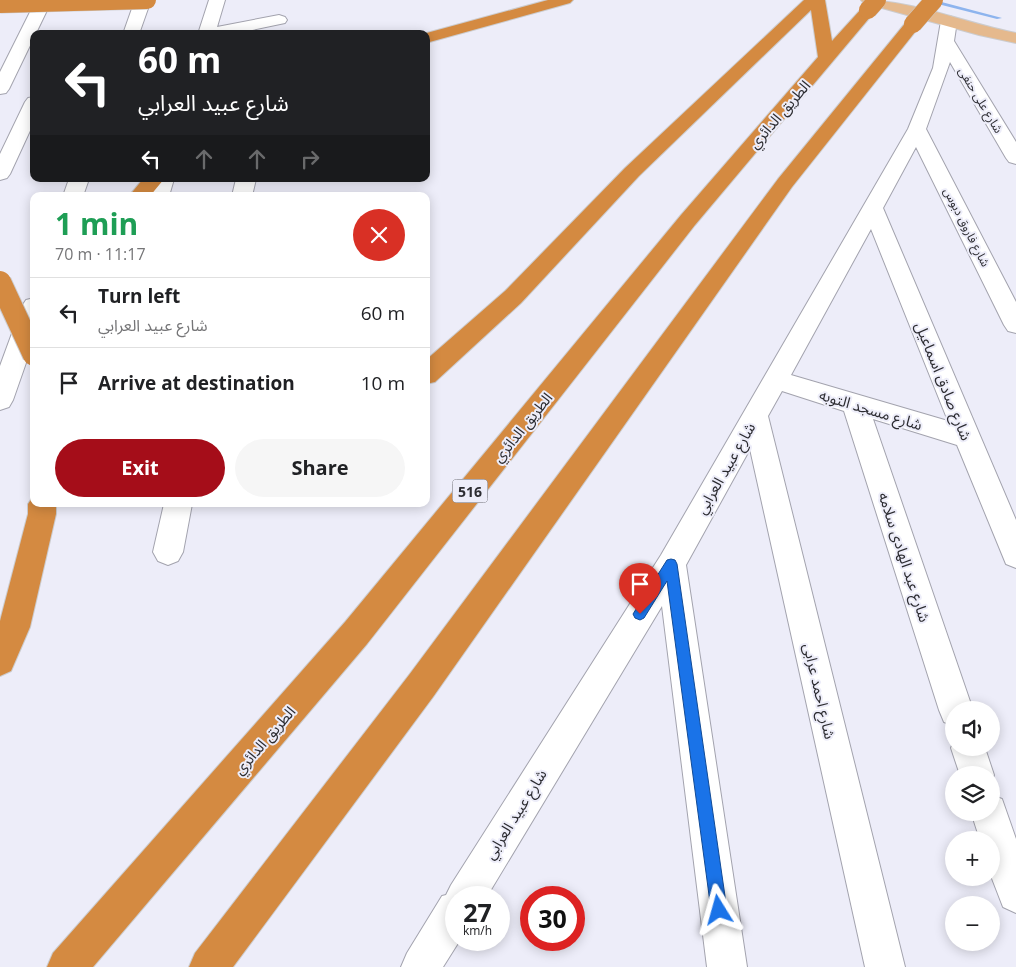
<!DOCTYPE html>
<meta charset="utf-8">
<style>
:root{--surface:#fff;--page:#f6f6f6;--text:#202124;--muted:#757577;--line:#e0e0e0;--accent:#a50d19}
body{margin:0;font-family:"Open Sans","Noto Sans Arabic",sans-serif;background:var(--page);color:var(--text);height:100vh;display:flex;flex-direction:column;font-size:19px;white-space:nowrap}
*{box-sizing:border-box;margin:0}
p{font-size:16px;color:var(--muted)}
.icon{flex:none;width:28px;height:28px;fill:none;stroke:currentColor;stroke-width:2;stroke-linecap:round;stroke-linejoin:round}
.map{position:relative;flex:1;overflow:hidden}
.side{position:absolute;left:30px;top:192px;width:400px;height:315px;display:flex;flex-direction:column;background:var(--surface);border-radius:10px;box-shadow:0 2px 12px #0003}
.side>*{flex:none}
.banner{position:absolute;left:30px;top:30px;width:400px;height:152px;border-radius:10px;box-shadow:0 2px 12px #0003;background:#202124;color:#fff;overflow:hidden}
.controls{position:absolute;left:945px;top:701px;display:grid;gap:10px}
.controls a{display:grid;place-items:center;width:55px;height:55px;border-radius:50%;background:var(--surface);box-shadow:0 2px 12px #0003;font-size:25px}
.speed{position:absolute;left:445px;top:886px;display:flex;gap:10px;font-size:25px;font-weight:700;text-align:center}
.speed>*{display:grid;place-content:center;width:65px;height:65px;border-radius:50%;background:var(--surface);box-shadow:0 2px 12px #0003;line-height:1}
.speed small{font-size:12px;font-weight:400}
.speed .limit{border:8px solid #d22;background:#fff;color:#111}
.pin{position:absolute;display:grid;place-items:center;width:42px;height:42px;color:#fff;margin:-51px -21px;border-radius:50% 50% 50% 0;rotate:-45deg;box-shadow:0 0 5px #0007}
.pin .icon{rotate:45deg}
.me{position:absolute;width:55px;margin:-28px;rotate:352deg;stroke-linejoin:round;filter:drop-shadow(0 0 4px #0008)}
.turn{display:flex;align-items:center;gap:18px;height:105px;padding:0 25px;font-size:22px}
.turn .icon{width:65px;height:65px;stroke-width:2.5}
.turn b{display:block;font-size:35px;line-height:42px}
.lanes{display:flex;align-items:center;height:48px;padding:0 25px;background:#0003;justify-content:center;gap:25px;direction:ltr}
.lanes .off{opacity:.35}
.round{display:grid;place-items:center;flex:none;width:52px;height:52px;border-radius:26px;background:var(--page)}
.overview{display:flex;align-items:center;justify-content:space-between;height:85px;padding:0 25px}
h1{font-size:30px;font-weight:700;line-height:38px;color:#1e9e55}
.button{display:flex;gap:10px;margin-top:auto;padding:10px 25px}
.button a{flex:1;height:58px;border-radius:30px;background:var(--accent);color:#fff;font-size:20px;font-weight:700;line-height:58px;text-align:center}
.button a+a{background:var(--page);color:var(--text)}
ul{padding:0;list-style:none}
li{display:flex;align-items:center;gap:15px;height:70px;padding:0 25px;border-top:1px solid var(--line)}
li div{flex:1}
li b{display:block;font-size:19px}
li em{font-style:normal}
.map>svg:first-child{display:block}
.lines{fill:none;stroke-linecap:round;stroke-linejoin:round}
.stream{fill:#8db4ee;fill-rule:evenodd}
.minor-casing{stroke:#a3a3ae;stroke-width:2}
.major-casing{stroke:#ccccce;stroke-width:2}
.highway-casing{stroke:#ccccce;stroke-width:2}
.minor{fill:#fff;fill-rule:evenodd}
.major{fill:#e5b98d;fill-rule:evenodd}
.highway{fill:#d48a41;fill-rule:evenodd}
.highway-bridge-far1-casing{stroke:#ccccce;stroke-width:19;stroke-linecap:butt}
.highway-bridge-casing{stroke:#ccccce;stroke-width:24;stroke-linecap:butt}
.highway-bridge-far1{stroke:#d48a41;stroke-width:18}
.highway-bridge{stroke:#d48a41;stroke-width:22}
.route{fill:#1a73e8;stroke:#114b97}
.labels{text-anchor:middle;dominant-baseline:central;stroke-width:4;stroke-linejoin:round;paint-order:stroke}
.far-street-label{font-size:12px;fill:#2c2c31;stroke:#ededf9}
.shield{fill:#ededf9;stroke:#66666d;stroke-width:1}
.shield-label{font-size:14px;font-weight:bold;fill:#2c2c31}
.street-label{font-size:15px;fill:#2c2c31;stroke:#ededf9}
</style>
<div class="map">
<svg width="1016" height="967" viewBox="0 0 1016 967">
<rect width="100%" height="100%" fill="#ededf9"/>
<g class="lines">
<path class="stream" d="M 930,0 L 934,0 L 1002,18 L 997,19 L 930,2 Z"/>
<defs>
<path id="minor" d="M 36,0 L 52,0 L 9,89 L 6,93 L 0,94 L 0,72 Z
M 135,0 L 151,0 L 139,34 L 123,34 Z
M 209,0 L 225,0 L 217,27 L 279,15 L 285,17 L 287,20 L 285,23 L 233,34 L 198,34 Z
M 949,16 L 955,18 L 957,21 L 954,41 L 1016,142 L 1016,164 L 1009,162 L 1006,158 L 950,62 L 926,129 L 1016,302 L 1016,333 L 1008,331 L 1004,325 L 916,147 L 883,208 L 1016,520 L 1016,568 L 1006,564 L 957,445 L 873,419 L 973,710 L 954,710 L 954,726 L 944,722 L 939,710 L 844,411 L 782,391 L 768,416 L 905,967 L 865,967 L 750,449 L 686,565 L 747,967 L 707,967 L 662,606 L 486,898 L 456,898 L 456,940 L 460,940 L 443,967 L 401,967 L 407,953 L 442,896 L 446,895 L 451,885 L 661,555 L 908,129 L 933,68 L 941,21 L 943,18 ZM 871,229 L 948,421 L 791,375 Z
M 34,97 L 34,122 L 10,174 L 7,178 L 0,180 L 0,154 L 25,102 L 28,98 Z
M 69,179 L 89,179 L 83,196 L 63,196 Z
M 154,179 L 174,179 L 169,196 L 149,196 Z
M 236,179 L 256,179 L 252,196 L 232,196 Z
M 34,298 L 34,340 L 13,400 L 9,407 L 0,410 L 0,366 L 22,306 L 26,300 Z
M 164,504 L 192,504 L 183,552 L 178,561 L 168,565 L 158,561 L 153,552 Z
M 954,741 L 954,748 L 985,748 L 994,775 L 991,783 L 991,775 L 960,775 L 951,748 Z
M 991,795 L 1002,799 L 1016,839 L 1016,913 L 1003,907 L 991,876 L 991,840 L 980,840 L 971,812 L 991,812 Z"/>
<path id="major" d="M 861,0 C 913,0 965,23 1016,33 L 1016,43 L 979,35 L 864,3 Z"/>
<path id="highway" d="M 548,0 L 573,0 L 570,3 L 426,43 L 426,34 L 423,34 Z
M 804,0 L 825,0 L 832,41 L 863,7 L 873,7 L 876,10 L 695,225 L 367,644 L 93,967 L 47,967 L 53,953 L 345,622 L 681,215 L 818,57 L 811,10 L 639,176 L 521,303 L 435,382 L 426,384 L 426,360 L 505,291 L 625,168 Z
M 913,19 L 919,21 L 921,24 L 919,27 L 792,187 L 433,697 L 233,967 L 189,967 L 195,953 L 409,675 L 778,179 L 907,21 Z
M 143,179 L 164,179 L 150,196 L 129,196 Z
M 34,495 L 34,504 L 56,504 L 56,514 L 30,627 L 11,671 L 0,676 L 0,621 L 28,514 L 28,504 Z"/>
</defs>
<use href="#minor" class="minor-casing"/>
<use href="#major" class="major-casing"/>
<use href="#highway" class="highway-casing"/>
<use href="#minor" class="minor"/>
<use href="#major" class="major"/>
<use href="#highway" class="highway"/>
<defs>
<path id="highway-bridge-far1" d="M 0,4 L 147,0
M 868,10 L 877,0
M 913,24 L 934,0"/>
<path id="highway-bridge" d="M 0,282 L 34,355"/>
</defs>
<use href="#highway-bridge-far1" class="highway-bridge-far1-casing"/>
<use href="#highway-bridge" class="highway-bridge-casing"/>
<use href="#highway-bridge-far1" class="highway-bridge-far1"/>
<use href="#highway-bridge" class="highway-bridge"/>
</g>
<path class="route" d="M 671,559 L 675,560 L 677,564 L 727,910 L 725,915 L 719,917 L 714,915 L 711,910 L 667,581 L 644,618 L 640,620 L 635,618 L 633,614 L 667,560 Z"/>
<g class="labels">
<g class="far-street-label">
<text transform="translate(981 100) rotate(59)">شارع على حنفى</text>
<text transform="translate(967 227) rotate(63)">شارع فاروق دبوس</text>
</g>
<rect class="shield" x="452.5" y="479.5" width="35" height="23" rx="4"/>
<g class="shield-label">
<text x="470" y="491">516</text>
</g>
<g class="street-label">
<text transform="translate(779 114) rotate(-49)">الطريق الدائري</text>
<text transform="translate(944 381) rotate(68)">شارع صادق اسماعيل</text>
<text transform="translate(871 409) rotate(17)">شارع مسجد التوبه</text>
<text transform="translate(522 427) rotate(-51)">الطريق الدائري</text>
<text transform="translate(725 468) rotate(-60)">شارع عبيد العرابي</text>
<text transform="translate(905 557) rotate(72)">شارع عبد الهادى سلامه</text>
<text transform="translate(820 691) rotate(77)">شارع احمد عرابى</text>
<text transform="translate(264 740) rotate(-49)">الطريق الدائري</text>
<text transform="translate(515 814) rotate(-58)">شارع عبيد العرابي</text>
</g>
</g>
</svg>
<div class="controls">
<a><svg class="icon" aria-label="sound" viewBox="0 0 24 24"><path d="M4 9h4l5-4v14l-5-4H4zM17 9q2 3 0 6"/></svg></a>
<a><svg class="icon" aria-label="layers" viewBox="0 0 24 24"><path d="M12 4l9 5-9 5-9-5zM3 14l9 5 9-5"/></svg></a>
<a>+</a>
<a>−</a>
</div>
<div class="speed"><div>27<small>km/h</small></div><div class="limit">30</div></div>
<div class="pin" style="left:640px;top:614px;background:#d93025"><svg class="icon" aria-label="arrive" viewBox="0 0 24 24"><path d="M6 21V4h12l-3 4 3 4H6"/></svg></div>
<svg class="me" style="left:719px;top:910px" viewBox="-20 -20 40 40"><path d="M0-17L14 15 0 8-14 15z" fill="#1a73e8" stroke="#fff" stroke-width="4"/></svg>
<div class="banner">
<div class="turn"><svg class="icon" aria-label="left" viewBox="0 0 24 24"><path d="M17 20v-9H6M10 6l-5 5 5 5"/></svg><div><b>60 m</b>شارع عبيد العرابي</div></div>
<div class="lanes"><svg class="icon" aria-label="left" viewBox="0 0 24 24"><path d="M17 20v-9H6M10 6l-5 5 5 5"/></svg><svg class="icon off" aria-label="ahead" viewBox="0 0 24 24"><path d="M12 20V5M6 11l6-6 6 6"/></svg><svg class="icon off" aria-label="ahead" viewBox="0 0 24 24"><path d="M12 20V5M6 11l6-6 6 6"/></svg><svg class="icon off" aria-label="right" viewBox="0 0 24 24"><path d="M7 20v-9h11M14 6l5 5-5 5"/></svg></div>
</div>
<section class="side">
<div class="overview"><div><h1>1 min</h1><p>70 m · 11:17</p></div><a class="round" style="background:#d93025;color:#fff"><svg class="icon" aria-label="close" viewBox="0 0 24 24"><path d="M6 6l12 12M18 6L6 18"/></svg></a></div>
<ul>
<li><svg class="icon" aria-label="left" viewBox="0 0 24 24"><path d="M17 20v-9H6M10 6l-5 5 5 5"/></svg><div><b>Turn left</b><p>شارع عبيد العرابي</p></div><em>60 m</em></li>
<li><svg class="icon" aria-label="arrive" viewBox="0 0 24 24"><path d="M6 21V4h12l-3 4 3 4H6"/></svg><div><b>Arrive at destination</b></div><em>10 m</em></li>
</ul>
<div class="button"><a>Exit</a><a>Share</a></div>
</section>
</div>
